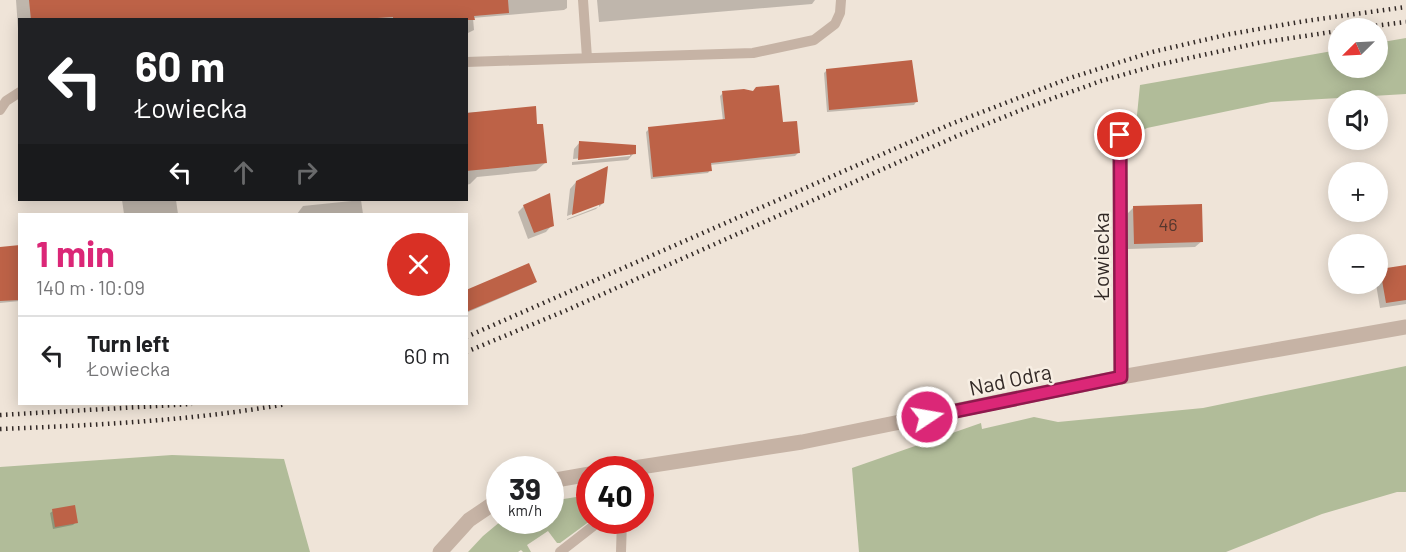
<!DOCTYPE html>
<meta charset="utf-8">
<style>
:root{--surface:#fff;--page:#f2f2f2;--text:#202124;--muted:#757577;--line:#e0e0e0;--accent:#db2777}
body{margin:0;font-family:Barlow,sans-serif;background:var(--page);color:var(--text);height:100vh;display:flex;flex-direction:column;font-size:22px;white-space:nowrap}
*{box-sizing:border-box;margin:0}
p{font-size:20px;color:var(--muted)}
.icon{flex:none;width:33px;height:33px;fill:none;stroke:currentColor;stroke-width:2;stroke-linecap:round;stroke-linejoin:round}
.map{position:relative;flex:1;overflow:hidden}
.details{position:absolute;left:18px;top:213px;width:450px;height:192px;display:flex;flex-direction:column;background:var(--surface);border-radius:0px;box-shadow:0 3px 15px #0003}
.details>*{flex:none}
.guide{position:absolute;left:18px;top:18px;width:450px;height:183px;border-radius:0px;box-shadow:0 3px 15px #0003;background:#202124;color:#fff;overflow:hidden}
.needle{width:39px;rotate:246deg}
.tools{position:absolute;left:1328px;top:18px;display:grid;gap:12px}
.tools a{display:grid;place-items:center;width:60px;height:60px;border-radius:50%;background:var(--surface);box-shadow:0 3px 15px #0003;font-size:30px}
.speed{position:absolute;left:486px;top:456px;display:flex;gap:12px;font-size:30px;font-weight:700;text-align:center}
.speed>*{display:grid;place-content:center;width:78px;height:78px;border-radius:50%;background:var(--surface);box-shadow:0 3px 15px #0003;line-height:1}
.speed small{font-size:15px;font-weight:400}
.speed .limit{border:9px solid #d22;background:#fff;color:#111}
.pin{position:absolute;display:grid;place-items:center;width:51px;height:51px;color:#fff;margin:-26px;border:3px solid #fff;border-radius:50%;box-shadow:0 2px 6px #0007}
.me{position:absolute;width:66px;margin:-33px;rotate:78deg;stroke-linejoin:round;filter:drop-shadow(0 0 4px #0008)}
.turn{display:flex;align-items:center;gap:21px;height:126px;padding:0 18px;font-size:27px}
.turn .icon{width:78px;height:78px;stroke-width:2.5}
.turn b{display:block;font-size:42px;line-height:51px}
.lanes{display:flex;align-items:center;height:57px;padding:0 18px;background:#0003;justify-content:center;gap:30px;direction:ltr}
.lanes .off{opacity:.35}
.round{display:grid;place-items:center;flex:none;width:63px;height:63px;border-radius:32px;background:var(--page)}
.headline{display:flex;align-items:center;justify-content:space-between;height:102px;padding:0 18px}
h1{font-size:36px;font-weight:700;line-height:45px;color:var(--accent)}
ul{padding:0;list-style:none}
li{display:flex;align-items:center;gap:18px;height:78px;padding:0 18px;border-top:2px solid var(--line)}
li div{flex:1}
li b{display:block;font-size:22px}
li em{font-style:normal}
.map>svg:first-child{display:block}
.green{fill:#b1bc99}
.shadow{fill:#0003}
.building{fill:#bd6247}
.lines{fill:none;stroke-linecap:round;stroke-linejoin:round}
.service{stroke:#c6b3a5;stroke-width:10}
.minor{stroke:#c6b3a5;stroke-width:15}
.tertiary{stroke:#c6b3a5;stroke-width:15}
.rail{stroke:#322926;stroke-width:4.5;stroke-dasharray:1.5 4.5;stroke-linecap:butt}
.route-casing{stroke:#8e194d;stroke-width:15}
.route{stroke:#db2777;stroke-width:10}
.labels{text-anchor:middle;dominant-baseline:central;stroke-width:5;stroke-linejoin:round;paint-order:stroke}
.number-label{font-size:18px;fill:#55372e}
.street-label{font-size:21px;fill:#322926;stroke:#f7eee3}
</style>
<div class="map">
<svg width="1406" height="552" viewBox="0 0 1406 552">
<rect width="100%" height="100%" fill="#efe4d8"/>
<path class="green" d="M 1406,38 L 1406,94 L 1271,102 L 1147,128 L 1135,135 L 1140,85 L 1338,50 L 1338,68 L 1377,68 L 1377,43 Z
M 1406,366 L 1406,492 L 1397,492 L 1322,514 L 1226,552 L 859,552 L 852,468 L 981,423 L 982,429 L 1034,417 L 1058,422 L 1203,408 Z
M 172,455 L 284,459 L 310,552 L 0,552 L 0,467 Z
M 589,495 L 590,521 L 560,543 L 557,543 L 548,531 L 527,545 L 531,552 L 523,552 L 521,550 L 518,552 L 468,552 L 483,536 L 501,521 L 550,520 L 551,501 Z"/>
<path class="shadow" d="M 16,0 L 567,0 L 567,8 L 564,10 L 473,18 L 474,30 L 466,34 L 466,20 L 20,20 L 19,43 Z
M 597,0 L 815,0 L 812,4 L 599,22 Z
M 827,70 L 916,102 L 914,105 L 827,112 L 824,73 Z
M 723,93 L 752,93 L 782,124 L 798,153 L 795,156 L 710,165 L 710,170 L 708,173 L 651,179 L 646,132 L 649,129 L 723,121 L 720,96 Z
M 534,108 L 536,126 L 545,163 L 536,171 L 477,177 L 470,184 L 466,185 L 466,113 Z
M 580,142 L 634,153 L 628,160 L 572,165 L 572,162 L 630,156 L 630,153 L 573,159 L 574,149 Z
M 576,182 L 603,203 L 599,207 L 599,204 L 567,216 L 570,189 Z
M 122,200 L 176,200 L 178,214 L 124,214 Z
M 361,200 L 363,214 L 297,214 L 303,206 Z
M 524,206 L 552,225 L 546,232 L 528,239 L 518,212 Z
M 598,207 L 596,209 L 567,220 L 567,219 Z
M 1133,208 L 1202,241 L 1195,247 L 1128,249 L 1127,214 Z
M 20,247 L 20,301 L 0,303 L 0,248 Z
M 1406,266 L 1406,304 L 1380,308 L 1376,284 L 1377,274 L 1381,270 Z
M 535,282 L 533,284 L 466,313 L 466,291 Z
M 53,511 L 76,522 L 73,525 L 53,529 L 50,513 Z"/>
<path class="building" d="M 29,0 L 508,0 L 509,13 L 474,16 L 475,20 L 393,20 L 393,17 L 347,20 L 31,20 Z
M 912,60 L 918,102 L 829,110 L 826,69 Z
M 779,85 L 783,122 L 797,121 L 800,153 L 711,163 L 712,171 L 653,177 L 648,127 L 725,119 L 722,91 L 744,89 L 753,91 L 756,87 Z
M 536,106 L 537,124 L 543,124 L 547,163 L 466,171 L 466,113 Z
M 579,141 L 636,145 L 636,154 L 578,160 Z
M 608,166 L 604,203 L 572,215 L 576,181 Z
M 550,193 L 554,226 L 534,233 L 523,205 Z
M 1202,204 L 1203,242 L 1134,244 L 1133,206 Z
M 20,245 L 20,300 L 0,301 L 0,247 Z
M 529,263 L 537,282 L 466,312 L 466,290 Z
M 1406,265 L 1406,300 L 1386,303 L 1380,269 Z
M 75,505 L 78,523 L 55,527 L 52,509 Z"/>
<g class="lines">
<path class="service" d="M 583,0 L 587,58
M 466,62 L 753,53 L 814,40 L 835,24 L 840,13 L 841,0
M 0,110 L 6,101 L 20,92
M 560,552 L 601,520
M 621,552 L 622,520"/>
<path class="minor" d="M 1120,135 L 1121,377"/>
<path class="tertiary" d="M 621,470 L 802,442 L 1121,377 L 1406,327
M 550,481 L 590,474
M 440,552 L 469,520 L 500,499"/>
<path class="rail" d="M 1358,28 L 1406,22
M 466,337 L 951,124 L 1070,78 L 1152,52 L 1230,34 L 1305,21 L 1406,7
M 466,352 L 567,310 L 957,136 L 1026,108 L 1101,81 L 1157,65 L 1258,43 L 1338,31
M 0,415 L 192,404
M 0,429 C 96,425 191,421 286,404"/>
</g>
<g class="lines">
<defs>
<path id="route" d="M 927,417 L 1121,377 L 1120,135"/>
</defs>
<use href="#route" class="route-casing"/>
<use href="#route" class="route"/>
</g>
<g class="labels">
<g class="number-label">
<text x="1168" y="224">46</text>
</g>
<g class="street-label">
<text transform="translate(1100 256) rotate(-90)">Łowiecka</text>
<text transform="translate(1010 379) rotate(-12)">Nad Odrą</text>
</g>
</g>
</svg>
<div class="tools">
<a><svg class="needle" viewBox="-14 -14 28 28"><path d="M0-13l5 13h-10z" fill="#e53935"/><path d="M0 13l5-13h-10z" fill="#757577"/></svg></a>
<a><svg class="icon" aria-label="sound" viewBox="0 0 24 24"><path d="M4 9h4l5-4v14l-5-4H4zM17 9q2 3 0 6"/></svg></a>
<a>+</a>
<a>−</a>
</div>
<div class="speed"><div>39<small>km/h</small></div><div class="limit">40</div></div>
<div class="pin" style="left:1120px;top:135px;background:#d93025"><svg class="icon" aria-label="arrive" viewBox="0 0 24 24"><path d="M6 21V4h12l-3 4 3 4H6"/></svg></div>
<svg class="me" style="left:927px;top:417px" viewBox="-20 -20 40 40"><circle r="17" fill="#db2777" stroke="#fff" stroke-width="3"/><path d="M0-11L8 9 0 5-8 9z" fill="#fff"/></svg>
<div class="guide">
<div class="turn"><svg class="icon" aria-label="left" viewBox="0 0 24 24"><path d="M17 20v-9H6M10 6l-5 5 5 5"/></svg><div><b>60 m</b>Łowiecka</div></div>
<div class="lanes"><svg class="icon" aria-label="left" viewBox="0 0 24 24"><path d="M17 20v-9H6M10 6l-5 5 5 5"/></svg><svg class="icon off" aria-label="ahead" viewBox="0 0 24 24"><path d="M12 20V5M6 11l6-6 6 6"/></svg><svg class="icon off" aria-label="right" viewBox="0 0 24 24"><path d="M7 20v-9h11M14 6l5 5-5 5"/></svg></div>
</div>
<section class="details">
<div class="headline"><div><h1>1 min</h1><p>140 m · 10:09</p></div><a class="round" style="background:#d93025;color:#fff"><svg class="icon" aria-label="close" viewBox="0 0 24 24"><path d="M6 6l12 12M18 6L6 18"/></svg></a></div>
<ul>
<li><svg class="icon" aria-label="left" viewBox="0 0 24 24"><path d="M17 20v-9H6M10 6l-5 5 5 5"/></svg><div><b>Turn left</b><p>Łowiecka</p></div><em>60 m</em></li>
</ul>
</section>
</div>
